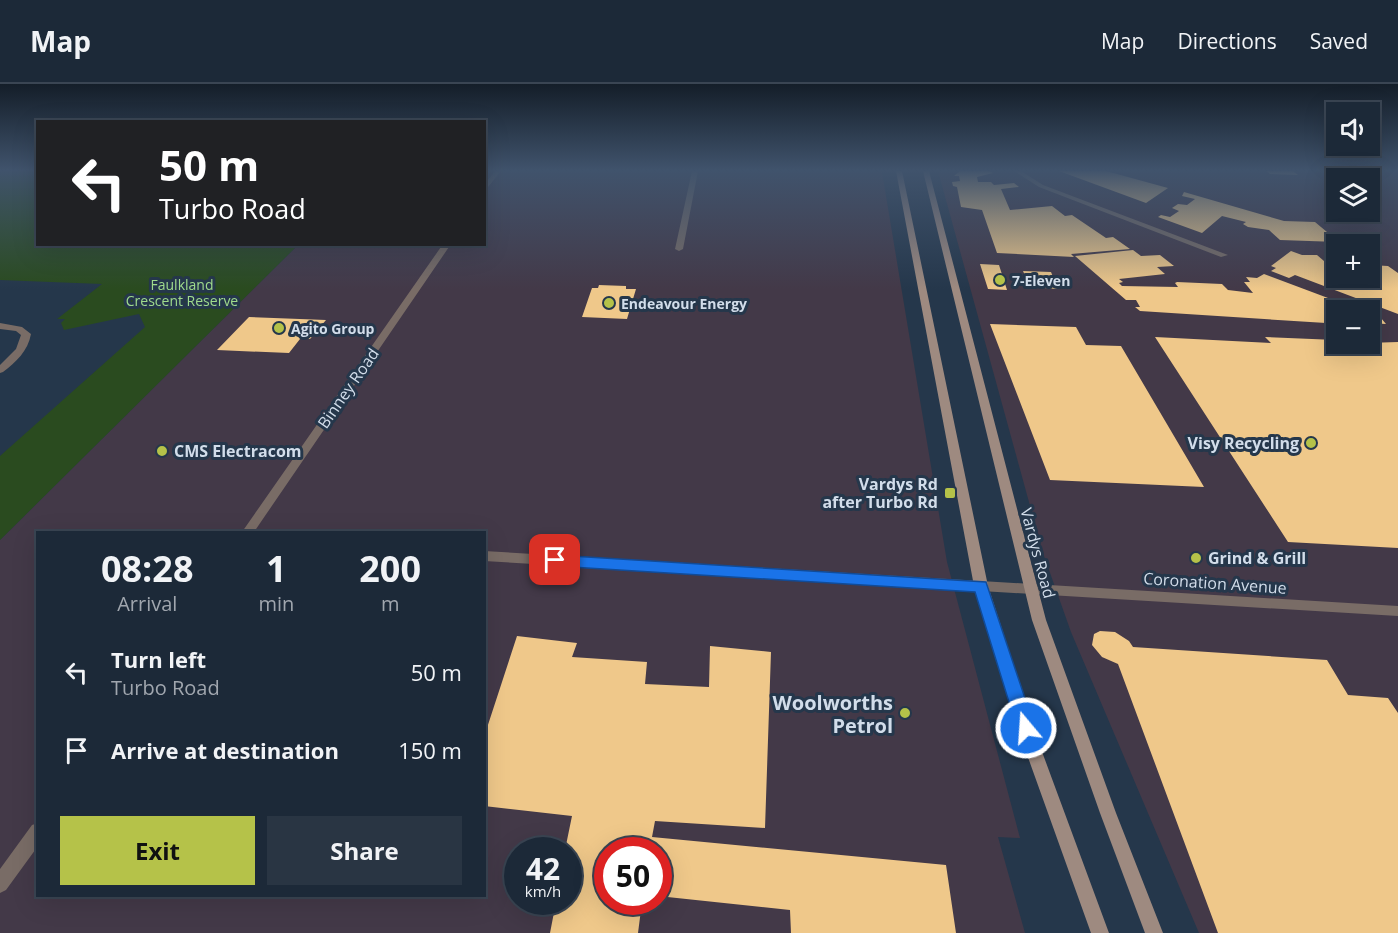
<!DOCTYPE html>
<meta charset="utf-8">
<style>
:root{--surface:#1c2938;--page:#293543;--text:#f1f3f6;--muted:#a0a6ae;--line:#3a4553;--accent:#b5c249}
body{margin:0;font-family:"Open Sans",sans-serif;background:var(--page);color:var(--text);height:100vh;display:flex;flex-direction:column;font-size:22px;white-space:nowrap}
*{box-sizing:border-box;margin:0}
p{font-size:20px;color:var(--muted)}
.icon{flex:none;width:33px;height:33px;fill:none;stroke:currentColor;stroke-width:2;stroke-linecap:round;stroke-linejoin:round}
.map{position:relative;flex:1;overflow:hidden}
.details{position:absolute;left:36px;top:447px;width:450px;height:366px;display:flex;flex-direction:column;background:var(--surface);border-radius:0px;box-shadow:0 6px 24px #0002,0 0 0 2px var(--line)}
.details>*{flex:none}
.hud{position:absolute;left:36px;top:36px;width:450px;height:126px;border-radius:0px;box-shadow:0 6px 24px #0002,0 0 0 2px var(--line);background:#202124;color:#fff;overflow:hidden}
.tools{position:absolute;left:1326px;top:18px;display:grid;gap:12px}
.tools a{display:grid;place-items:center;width:54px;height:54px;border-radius:0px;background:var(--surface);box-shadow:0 6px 24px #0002,0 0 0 2px var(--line);font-size:30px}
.speed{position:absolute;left:504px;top:753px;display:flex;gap:12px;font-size:30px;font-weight:700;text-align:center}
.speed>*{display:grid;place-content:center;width:78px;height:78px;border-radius:50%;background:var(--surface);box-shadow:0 6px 24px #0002,0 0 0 2px var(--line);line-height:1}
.speed small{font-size:15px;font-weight:400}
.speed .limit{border:9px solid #d22;background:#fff;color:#111}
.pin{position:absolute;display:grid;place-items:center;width:51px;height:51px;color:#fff;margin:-26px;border-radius:12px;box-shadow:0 3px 9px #0006}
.me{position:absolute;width:66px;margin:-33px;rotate:342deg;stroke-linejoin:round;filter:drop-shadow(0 0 4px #0008)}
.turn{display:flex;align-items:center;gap:21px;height:126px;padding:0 24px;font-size:27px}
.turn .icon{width:78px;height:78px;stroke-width:2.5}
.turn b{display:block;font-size:42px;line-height:51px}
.eta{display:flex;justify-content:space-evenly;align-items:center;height:102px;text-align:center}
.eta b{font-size:36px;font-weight:700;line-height:42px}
.button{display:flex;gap:12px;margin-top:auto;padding:12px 24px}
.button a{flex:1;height:69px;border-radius:0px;background:var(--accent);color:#111;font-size:24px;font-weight:700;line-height:69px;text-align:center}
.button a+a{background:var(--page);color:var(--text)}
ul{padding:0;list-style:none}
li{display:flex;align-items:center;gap:18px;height:78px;padding:0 24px}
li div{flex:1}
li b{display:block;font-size:22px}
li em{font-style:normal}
header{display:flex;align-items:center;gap:36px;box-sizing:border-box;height:84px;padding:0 30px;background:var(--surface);border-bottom:2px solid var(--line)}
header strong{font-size:28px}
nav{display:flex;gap:33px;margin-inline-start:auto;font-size:21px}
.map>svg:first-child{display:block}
.industrial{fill:#433948;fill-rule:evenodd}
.green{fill:#2a4b1f}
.building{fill:#efc88a}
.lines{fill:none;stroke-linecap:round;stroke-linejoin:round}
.minor{fill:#796c66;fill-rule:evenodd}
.secondary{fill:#9e8a80;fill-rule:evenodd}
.route{fill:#1a73e8;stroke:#114b97;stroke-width:1.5}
.poi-dot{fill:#b5c249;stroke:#25374b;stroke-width:2}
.labels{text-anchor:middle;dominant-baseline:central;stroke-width:6;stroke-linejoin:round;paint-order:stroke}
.far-poi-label{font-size:14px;font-weight:bold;fill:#d2ddea;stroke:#25374b;text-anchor:start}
.far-park-label{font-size:14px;fill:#9fda8c;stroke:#25374b}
.street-label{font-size:16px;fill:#d2ddea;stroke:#25374b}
.poi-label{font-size:16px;font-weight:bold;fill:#d2ddea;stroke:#25374b;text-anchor:end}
.near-poi-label{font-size:20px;font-weight:bold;fill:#d2ddea;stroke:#25374b;text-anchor:end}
</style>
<header>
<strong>Map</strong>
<nav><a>Map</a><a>Directions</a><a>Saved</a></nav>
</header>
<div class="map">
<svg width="1398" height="849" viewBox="0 0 1398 849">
<rect width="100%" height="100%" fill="#25374b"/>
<path class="industrial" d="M 485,87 L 882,88 L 947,478 L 1020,754 L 998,753 L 1025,849 L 0,849 L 0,456 L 298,161 L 484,160 ZM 38,448 L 484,448 L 484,812 L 38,812 ZM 518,766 L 568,766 L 568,818 L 518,818 ZM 608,766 L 658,766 L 658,818 L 608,818 Z
M 938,87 L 1398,87 L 1398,849 L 1199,849 L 1071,548 L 1043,469 ZM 1336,94 L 1370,94 L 1370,128 L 1336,128 ZM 1336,160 L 1370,160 L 1370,194 L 1336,194 ZM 1336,226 L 1370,226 L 1370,260 L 1336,260 Z"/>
<path class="green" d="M 0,87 L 37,87 L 38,160 L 298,161 L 0,456 L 0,372 L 145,243 L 139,230 L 64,246 L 61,239 L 65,235 L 57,235 L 102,200 L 0,196 Z"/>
<path class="building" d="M 960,87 L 989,87 L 993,89 L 977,93 L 978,98 L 991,98 L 994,101 L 1014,99 L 1019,103 L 1001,105 L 1010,126 L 1052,122 L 1065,132 L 1072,131 L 1106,154 L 1113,153 L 1130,165 L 1071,170 L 1074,173 L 997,169 L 982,126 L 961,123 L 957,103 L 953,102 L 952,98 L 960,97 L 959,92 L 954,92 Z
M 1059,87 L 1106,87 L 1168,104 L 1146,119 Z
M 1266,87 L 1293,87 L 1298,91 L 1270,90 Z
M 1184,108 L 1284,137 L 1315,138 L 1339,158 L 1280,156 L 1269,146 L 1248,143 L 1243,140 L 1246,138 L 1222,132 L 1202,149 L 1158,133 L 1161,131 L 1170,133 L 1179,127 L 1172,124 L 1178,120 L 1187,121 L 1195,115 L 1182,112 Z
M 1133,166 L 1141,172 L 1160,171 L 1174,182 L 1157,183 L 1165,190 L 1119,195 L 1123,198 L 1119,199 L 1122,202 L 1178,203 L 1175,199 L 1177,198 L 1222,200 L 1228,206 L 1253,209 L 1244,198 L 1250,198 L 1246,193 L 1257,194 L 1264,190 L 1360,226 L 1336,226 L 1336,237 L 1324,236 L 1326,239 L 1140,227 L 1135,223 L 1140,223 L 1136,216 L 1126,216 L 1075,172 Z
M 1291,167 L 1302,171 L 1317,171 L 1324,177 L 1336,179 L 1336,194 L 1370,194 L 1370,181 L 1388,182 L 1398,189 L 1398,230 L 1295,191 L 1289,194 L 1271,187 L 1276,184 L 1271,182 Z
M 980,180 L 999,181 L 1007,206 L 988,205 Z
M 1023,187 L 1051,188 L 1058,205 L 1030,203 Z
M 599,201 L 626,202 L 626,205 L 636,205 L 627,235 L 582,233 L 592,204 L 598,204 Z
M 1370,230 L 1381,234 L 1386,240 L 1370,239 Z
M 249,233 L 326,236 L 310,255 L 300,255 L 289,269 L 217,266 Z
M 990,240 L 1076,243 L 1086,261 L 1121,262 L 1204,403 L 1050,396 Z
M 1155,253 L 1271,259 L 1265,253 L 1336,256 L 1336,260 L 1398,258 L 1398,464 L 1288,458 Z
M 1100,547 L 1115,548 L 1129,557 L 1133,563 L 1327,576 L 1348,611 L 1388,614 L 1398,629 L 1398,849 L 1218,849 L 1118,580 L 1102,573 L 1092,561 L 1094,550 Z
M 517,552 L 577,559 L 572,573 L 647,578 L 645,600 L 709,603 L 710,562 L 771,568 L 765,744 L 655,737 L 652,753 L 946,781 L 956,849 L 791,849 L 790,826 L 658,812 L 658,766 L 608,766 L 608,818 L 642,818 L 638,849 L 550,849 L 556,818 L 568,818 L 568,766 L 565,766 L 572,732 L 484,722 L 484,653 Z"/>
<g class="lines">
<path class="minor" d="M 495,87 L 501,87 L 484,108 L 484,101 Z
M 692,87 L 698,87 L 683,165 L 679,167 L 675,165 Z
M 1014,87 L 1021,87 L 1043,101 L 1228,171 L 1221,173 L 1039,103 Z
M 443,160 L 451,160 L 254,448 L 242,448 Z
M 0,239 L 22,243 L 31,250 C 28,267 16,278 3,288 L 0,289 L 0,281 L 16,265 L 21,251 L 16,247 L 0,245 Z
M 484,467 L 1398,522 L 1398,532 L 484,477 Z
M 38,739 L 38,762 L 6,806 L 0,809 L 0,785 L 32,741 Z"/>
<path class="secondary" d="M 896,87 L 902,87 L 988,502 L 1041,665 L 1109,849 L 1091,849 L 1025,665 L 974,502 Z
M 923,87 L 929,87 L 1046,536 L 1116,729 L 1163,849 L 1145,849 L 1100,729 L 1032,536 Z"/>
</g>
<linearGradient id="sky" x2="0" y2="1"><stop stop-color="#141e29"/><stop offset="0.42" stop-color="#40536c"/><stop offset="1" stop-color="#40536c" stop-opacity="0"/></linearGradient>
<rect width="1398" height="205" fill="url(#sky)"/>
<path class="route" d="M 555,471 L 986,498 L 1035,644 L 1033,650 L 1026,652 L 1020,650 L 1017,644 L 975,508 L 555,482 L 549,480 L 547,476 L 549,472 Z"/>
<g class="poi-dot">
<circle cx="1000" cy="196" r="6"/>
<circle cx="609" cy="219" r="6"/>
<circle cx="279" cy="244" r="6"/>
<circle cx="1311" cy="359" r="6"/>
<circle cx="162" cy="367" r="6"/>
<rect x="944" y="403" width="12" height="12" rx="3"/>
<circle cx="1196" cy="474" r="6"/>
<circle cx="905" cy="629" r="6"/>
</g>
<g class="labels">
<g class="far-poi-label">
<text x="1012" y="196">7-Eleven</text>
<text x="621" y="219">Endeavour Energy</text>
<text x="291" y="244">Agito Group</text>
</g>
<g class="far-park-label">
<text x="182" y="200">Faulkland<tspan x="182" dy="16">Crescent Reserve</tspan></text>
</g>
<g class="street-label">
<text transform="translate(348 304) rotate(-55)">Binney Road</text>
<text transform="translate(1038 469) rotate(75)">Vardys Road</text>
<text transform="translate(1215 499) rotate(4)">Coronation Avenue</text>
</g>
<g class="poi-label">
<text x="1299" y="359">Visy Recycling</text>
<text x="174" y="367" text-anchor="start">CMS Electracom</text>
<text x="938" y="400">Vardys Rd<tspan x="938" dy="18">after Turbo Rd</tspan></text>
<text x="1208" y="474" text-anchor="start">Grind &amp; Grill</text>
</g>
<g class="near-poi-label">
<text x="893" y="618">Woolworths<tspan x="893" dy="23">Petrol</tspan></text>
</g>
</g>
</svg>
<div class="tools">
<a><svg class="icon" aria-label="sound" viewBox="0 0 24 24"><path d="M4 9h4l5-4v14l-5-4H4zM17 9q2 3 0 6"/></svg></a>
<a><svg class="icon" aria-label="layers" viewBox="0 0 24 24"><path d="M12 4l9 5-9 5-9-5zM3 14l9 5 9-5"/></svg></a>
<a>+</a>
<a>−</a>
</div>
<div class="speed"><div>42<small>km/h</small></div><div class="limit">50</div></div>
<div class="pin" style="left:555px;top:476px;background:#d93025"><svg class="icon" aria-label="arrive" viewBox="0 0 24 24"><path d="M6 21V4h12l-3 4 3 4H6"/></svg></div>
<svg class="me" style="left:1026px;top:644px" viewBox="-20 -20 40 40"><circle r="17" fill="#1a73e8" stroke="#fff" stroke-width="3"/><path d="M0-11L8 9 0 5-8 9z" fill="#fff"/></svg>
<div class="hud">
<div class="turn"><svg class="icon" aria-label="left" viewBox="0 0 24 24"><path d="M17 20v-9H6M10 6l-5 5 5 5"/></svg><div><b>50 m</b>Turbo Road</div></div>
</div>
<section class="details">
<div class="eta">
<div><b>08:28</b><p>Arrival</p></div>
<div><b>1</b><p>min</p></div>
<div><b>200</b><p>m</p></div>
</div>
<ul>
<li><svg class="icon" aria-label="left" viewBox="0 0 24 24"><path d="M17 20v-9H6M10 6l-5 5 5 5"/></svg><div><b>Turn left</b><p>Turbo Road</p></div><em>50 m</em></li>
<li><svg class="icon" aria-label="arrive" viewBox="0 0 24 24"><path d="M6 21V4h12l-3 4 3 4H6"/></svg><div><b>Arrive at destination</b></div><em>150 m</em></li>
</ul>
<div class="button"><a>Exit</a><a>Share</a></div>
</section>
</div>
